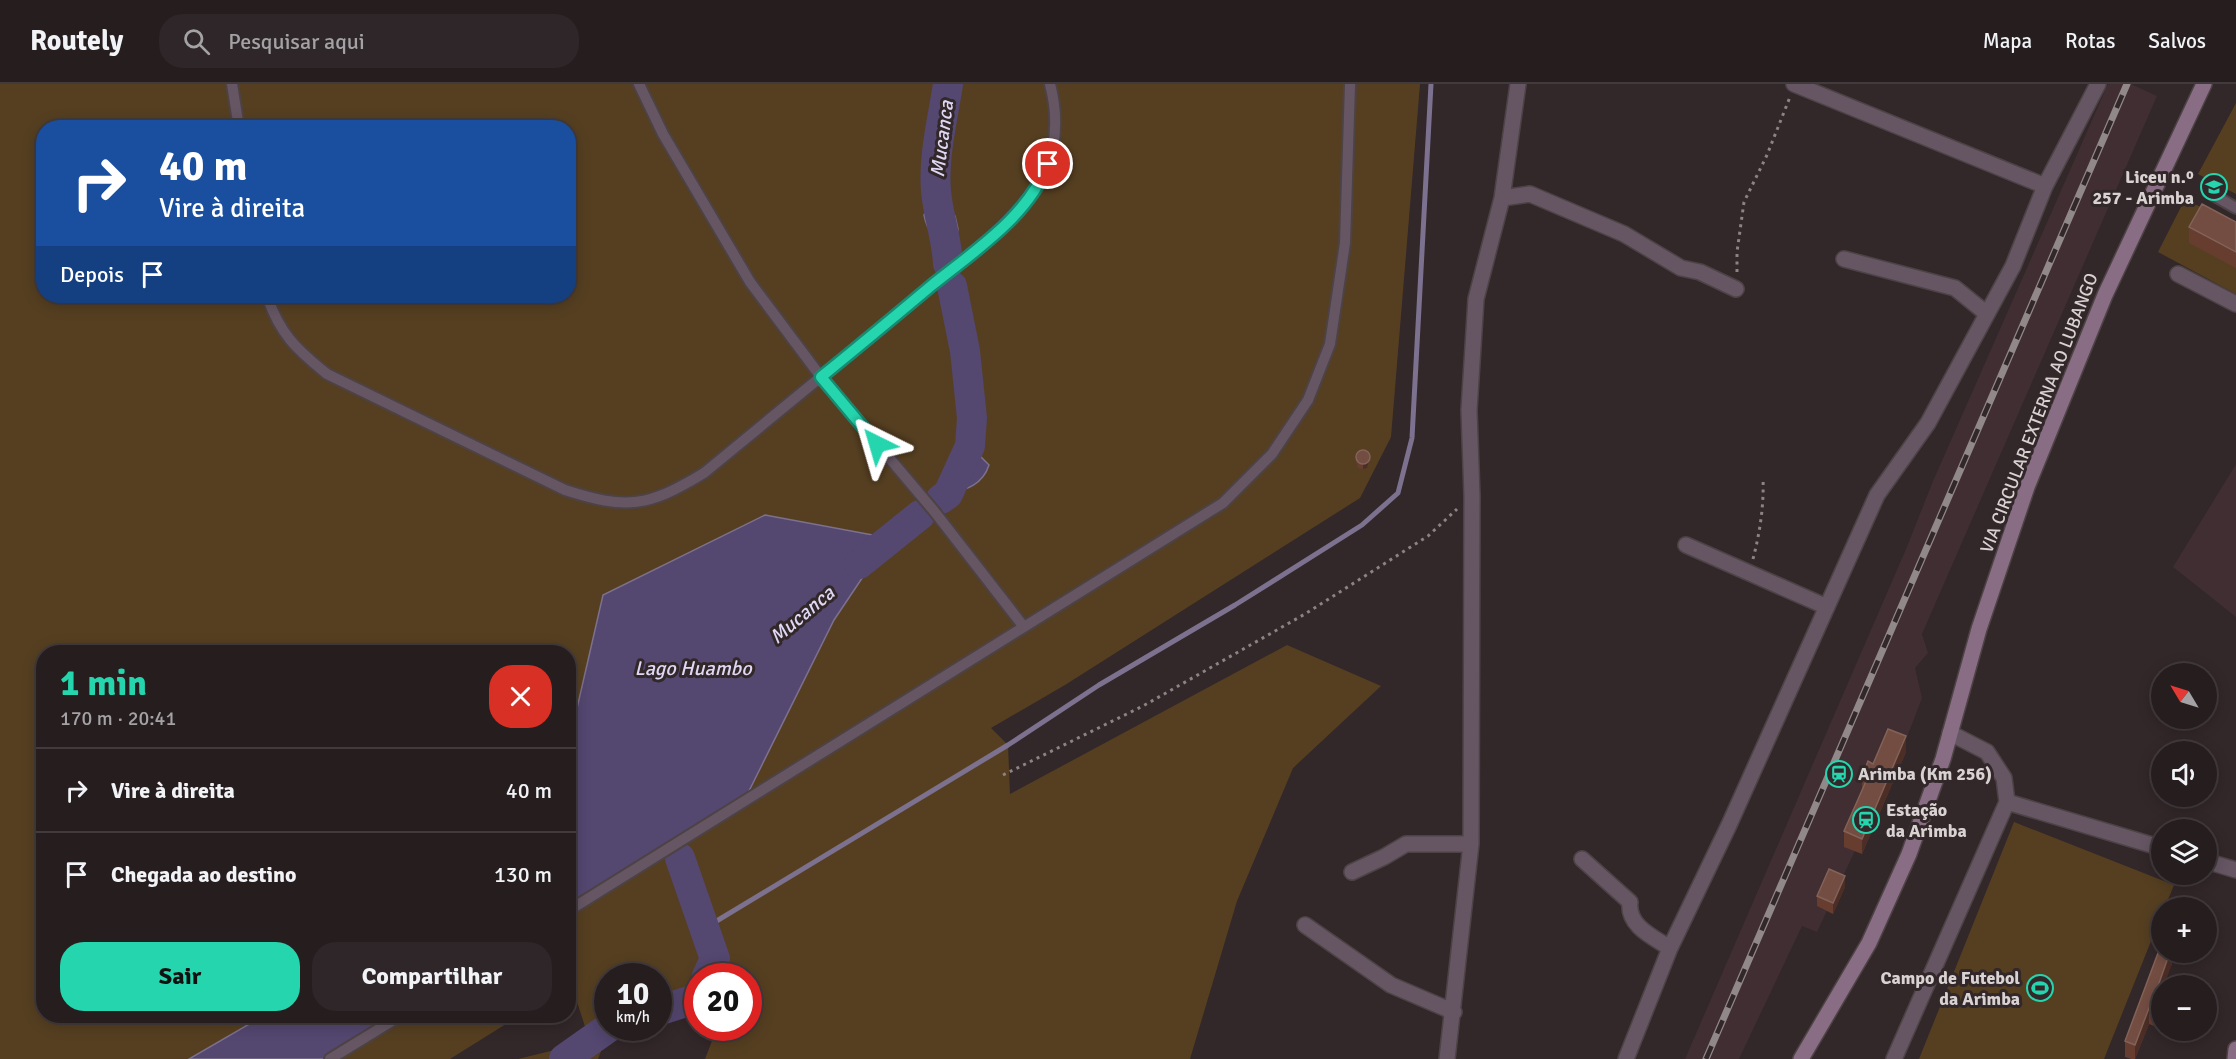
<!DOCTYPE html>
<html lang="pt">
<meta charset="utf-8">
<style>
:root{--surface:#261d1f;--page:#2e2628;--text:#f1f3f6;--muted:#a4a2a4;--line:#423b3d;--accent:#25d5ae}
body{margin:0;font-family:Signika,sans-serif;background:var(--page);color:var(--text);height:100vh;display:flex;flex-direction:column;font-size:22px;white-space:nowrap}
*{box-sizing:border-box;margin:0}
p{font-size:20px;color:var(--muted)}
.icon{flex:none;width:33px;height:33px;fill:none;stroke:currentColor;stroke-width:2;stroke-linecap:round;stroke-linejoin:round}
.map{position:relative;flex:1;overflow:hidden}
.panel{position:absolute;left:36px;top:561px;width:540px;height:378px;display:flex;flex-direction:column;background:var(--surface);border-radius:24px;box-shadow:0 3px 15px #0003,0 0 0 2px var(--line)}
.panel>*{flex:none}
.hud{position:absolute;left:36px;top:36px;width:540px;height:183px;border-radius:24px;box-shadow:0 3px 15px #0003,0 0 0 2px var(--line);background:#1a4fa0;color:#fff;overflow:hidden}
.needle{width:39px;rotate:308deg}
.controls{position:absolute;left:2151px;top:579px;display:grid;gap:12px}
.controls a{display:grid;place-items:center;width:66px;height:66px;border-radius:50%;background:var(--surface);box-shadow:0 3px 15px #0003,0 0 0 2px var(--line);font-size:30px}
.speed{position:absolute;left:594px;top:879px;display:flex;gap:12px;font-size:30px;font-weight:700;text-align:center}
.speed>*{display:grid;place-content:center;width:78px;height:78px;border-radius:50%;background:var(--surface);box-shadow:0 3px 15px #0003,0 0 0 2px var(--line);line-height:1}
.speed small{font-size:15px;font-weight:400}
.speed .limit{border:9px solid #d22;background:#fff;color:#111}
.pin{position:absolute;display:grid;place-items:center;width:51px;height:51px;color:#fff;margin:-26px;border:3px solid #fff;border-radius:50%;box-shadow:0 2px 6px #0007}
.me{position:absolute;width:66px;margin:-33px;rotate:320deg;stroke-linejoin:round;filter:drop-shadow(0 0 4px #0008)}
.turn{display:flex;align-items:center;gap:21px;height:126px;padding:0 24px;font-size:27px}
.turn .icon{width:78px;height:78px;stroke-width:2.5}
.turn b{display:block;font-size:42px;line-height:51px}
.then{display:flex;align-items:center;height:57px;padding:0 24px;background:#0003;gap:12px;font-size:22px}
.round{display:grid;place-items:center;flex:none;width:63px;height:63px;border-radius:24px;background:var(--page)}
.headline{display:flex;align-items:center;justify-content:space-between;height:102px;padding:0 24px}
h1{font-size:36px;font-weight:700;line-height:45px;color:var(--accent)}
.action{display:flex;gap:12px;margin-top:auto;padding:12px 24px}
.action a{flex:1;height:69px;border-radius:24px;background:var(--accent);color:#111;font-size:24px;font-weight:700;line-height:69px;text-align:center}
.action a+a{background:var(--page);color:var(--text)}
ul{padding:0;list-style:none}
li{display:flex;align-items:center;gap:18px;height:84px;padding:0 24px;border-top:2px solid var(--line)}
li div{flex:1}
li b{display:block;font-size:22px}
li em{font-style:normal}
header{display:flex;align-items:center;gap:36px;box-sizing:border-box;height:84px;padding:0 30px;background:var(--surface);border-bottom:2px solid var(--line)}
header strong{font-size:28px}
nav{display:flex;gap:33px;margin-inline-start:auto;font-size:21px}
.search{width:420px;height:54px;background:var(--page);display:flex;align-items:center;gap:15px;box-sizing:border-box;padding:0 21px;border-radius:24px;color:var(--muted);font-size:22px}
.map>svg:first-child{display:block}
.built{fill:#402e32}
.green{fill:#563f21;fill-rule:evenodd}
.water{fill:#544770;stroke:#7c718e;stroke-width:1.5}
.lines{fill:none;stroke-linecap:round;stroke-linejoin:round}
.stream{stroke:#7c718e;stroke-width:5}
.river{stroke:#544770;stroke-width:30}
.lane-casing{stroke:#4d4244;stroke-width:14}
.street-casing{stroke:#4d4244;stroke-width:18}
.secondary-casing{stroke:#4d4244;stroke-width:18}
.path{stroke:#8b8384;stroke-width:3;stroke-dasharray:3 4.5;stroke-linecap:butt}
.lane{stroke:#665664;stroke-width:10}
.street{stroke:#665664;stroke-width:15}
.secondary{stroke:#886d84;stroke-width:15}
.rail-casing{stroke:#91888a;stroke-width:7}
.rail{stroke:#322729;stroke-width:4.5;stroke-dasharray:14;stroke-linecap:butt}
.wall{fill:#673d30}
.shaded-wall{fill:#4c2e26}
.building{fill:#734d42;stroke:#836258;stroke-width:1.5}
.route-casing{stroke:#188a71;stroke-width:15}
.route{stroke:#25d5ae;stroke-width:10}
.labels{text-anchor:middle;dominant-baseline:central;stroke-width:6;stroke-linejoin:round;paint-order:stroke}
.poi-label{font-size:18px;font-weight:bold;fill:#d9d2d3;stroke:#322729;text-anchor:end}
.street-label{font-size:18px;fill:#d9d2d3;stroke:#322729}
.water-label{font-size:20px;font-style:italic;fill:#dfd8f4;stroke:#322729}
</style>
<header>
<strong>Routely</strong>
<div class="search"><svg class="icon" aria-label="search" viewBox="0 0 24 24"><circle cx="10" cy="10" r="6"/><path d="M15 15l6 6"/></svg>Pesquisar aqui</div>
<nav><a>Mapa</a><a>Rotas</a><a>Salvos</a></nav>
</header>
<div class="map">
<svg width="2236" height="975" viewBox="0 0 2236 975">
<rect width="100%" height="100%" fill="#322729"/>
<path class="built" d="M 2108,0 L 2131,0 L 2157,12 L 1922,550 L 1928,569 L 1915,584 L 1922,614 L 1902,666 L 1817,848 L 1802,842 L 1739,975 L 1685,975 L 1906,465 L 1933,397 Z
M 2236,380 L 2236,533 L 2173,483 Z"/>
<path class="green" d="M 0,0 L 1420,0 L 1391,353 L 1360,414 L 1065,601 L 991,644 L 1008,661 L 1010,710 L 1287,561 L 1381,602 L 1293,684 L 1237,817 L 1190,975 L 705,975 L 717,944 L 748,944 L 748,892 L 698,892 L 697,918 L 695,915 L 659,927 L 658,892 L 608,892 L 608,944 L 610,944 L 598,975 L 518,975 L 571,962 L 587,949 L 571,899 L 568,900 L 568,568 L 44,568 L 44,932 L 519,932 L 450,975 L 0,975 ZM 44,44 L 568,44 L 568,212 L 44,212 Z
M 2236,19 L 2236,110 L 2198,90 Z
M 2185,115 L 2220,133 L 2236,184 L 2236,210 L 2158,168 Z
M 2014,738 L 2174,801 L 2165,823 L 2162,824 L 2161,832 L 2104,975 L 1919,975 Z"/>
<path class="water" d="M 936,107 L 944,121 L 955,132 L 958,145 L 955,159 L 948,166 C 935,160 927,145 924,131 L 930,123 L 930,110 Z
M 970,362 L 989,381 C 983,400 967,406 948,410 L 942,403 C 944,385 957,374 970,362 Z
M 765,431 L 889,454 L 834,536 L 744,717 L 569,827 L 569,659 L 603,511 Z
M 263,932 L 400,932 L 330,975 L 189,975 Z"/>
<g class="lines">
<path class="stream" d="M 705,844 L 1008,661 L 1099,601 L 1235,521 L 1362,441 L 1398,409 L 1412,354 L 1431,0"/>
<path class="river" d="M 948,0 C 943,34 933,72 936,107 C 938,131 947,155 948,180
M 941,415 L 948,410 L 970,362 L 972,334 L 965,267 L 952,202
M 859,480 L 920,431
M 680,774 L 715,875 L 707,892
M 658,927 L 695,915 L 698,911
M 564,975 L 608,944"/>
<defs>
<path id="lane" d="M 232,0 L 239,44
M 639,0 L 663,50 L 750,198 L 821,293 L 934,427 L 1024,543
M 2208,108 L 2236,124
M 267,212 C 280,250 296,265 327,290 L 565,406 C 627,426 648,423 704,389 L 990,154 C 1039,108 1068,70 1050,0
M 568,827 L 1223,419 L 1272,370 L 1308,316 L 1330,260 L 1345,159 L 1350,0
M 330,975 L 400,932"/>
<path id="street" d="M 1794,0 L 2045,102
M 1502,114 L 1530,110 L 1624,150 L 1681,184 L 1700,188 L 1736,205
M 1844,175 L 1955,204 L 1987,230
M 2178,190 L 2236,220
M 1686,461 L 1827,523
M 2007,718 L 2162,764
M 1582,775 L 1630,818 C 1627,842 1653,853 1670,864
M 2206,777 L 2236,786
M 1352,788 L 1384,773 L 1406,760 L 1471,760
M 1305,841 L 1391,901 L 1454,928
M 1447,975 L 1471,760 L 1472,412 L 1469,326 L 1476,215 L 1502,114 L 1518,0
M 1626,975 L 1670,864 L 1729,741 L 1877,411 L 1928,339 L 2013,182 L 2045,102 L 2098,0
M 1894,975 L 2007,718 L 2004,694 L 1987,668 L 1950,649"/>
<path id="secondary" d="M 1801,975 L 1869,859 L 1909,770 L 1943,675 L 1979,545 L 2027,403 L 2105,211 L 2204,0
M 2235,975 L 2236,965"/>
</defs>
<use href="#lane" class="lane-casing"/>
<use href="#street" class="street-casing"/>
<use href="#secondary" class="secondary-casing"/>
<path class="path" d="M 1737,188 L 1737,168 L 1744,118 L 1767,71 L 1790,13
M 1753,475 C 1760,448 1764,422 1763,394
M 1003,691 L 1143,622 L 1305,530 L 1428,452 L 1457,425"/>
<use href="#lane" class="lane"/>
<use href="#street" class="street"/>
<use href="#secondary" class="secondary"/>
<defs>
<path id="rail" d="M 1706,975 L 2127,0"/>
</defs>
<use href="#rail" class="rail-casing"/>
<use href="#rail" class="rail"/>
</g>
<path class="wall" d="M 2236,138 L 2236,184 L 2189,159 L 2189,143 Z
M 1356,372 L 1369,377 L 1367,384 L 1363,385 L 1358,384 L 1356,377 Z
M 1906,668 L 1862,770 L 1844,763 L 1844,747 L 1862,707 L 1862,693 L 1873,680 Z
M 1845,803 L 1833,830 L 1817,822 L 1817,812 Z
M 2172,868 L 2172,880 L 2162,902 L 2162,945 L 2149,940 L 2135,975 L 2131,975 L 2125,973 L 2125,957 Z"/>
<path class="shaded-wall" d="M 1369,372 L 1369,377 L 1367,384 L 1363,385 L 1363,380 Z
M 1906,652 L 1906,668 L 1862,770 L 1862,755 Z
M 1845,792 L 1845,803 L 1833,830 L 1833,819 Z
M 2170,868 L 2172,868 L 2172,880 L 2164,902 L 2162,902 L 2162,907 L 2158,902 Z
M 2149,924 L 2149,940 L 2135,975 L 2135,961 Z"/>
<path class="building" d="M 2202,120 L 2236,138 L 2236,168 L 2189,143 Z
M1356 373a7 7 0 1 1 14 0a7 7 0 1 1-14 0Z
M 1888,645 L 1906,652 L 1862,755 L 1844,747 L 1867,695 L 1862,693 L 1868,677 L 1873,680 Z
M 1829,785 L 1845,792 L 1833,819 L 1817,812 Z
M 2161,861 L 2162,868 L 2170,868 L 2158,902 L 2162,904 L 2162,929 L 2149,924 L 2135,961 L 2125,957 Z"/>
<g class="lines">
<defs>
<path id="route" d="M 877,360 L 821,293 C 858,263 894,233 931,202 C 973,168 1028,133 1048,80"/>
</defs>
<use href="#route" class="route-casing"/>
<use href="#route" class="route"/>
</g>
<defs>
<symbol id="school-ring" viewBox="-11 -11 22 22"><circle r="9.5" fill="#322729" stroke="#25d5ae" stroke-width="1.5"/><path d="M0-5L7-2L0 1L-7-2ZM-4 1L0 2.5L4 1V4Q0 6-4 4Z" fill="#25d5ae"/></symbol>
<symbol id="station-ring" viewBox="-11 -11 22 22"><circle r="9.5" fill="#322729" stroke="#25d5ae" stroke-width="1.5"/><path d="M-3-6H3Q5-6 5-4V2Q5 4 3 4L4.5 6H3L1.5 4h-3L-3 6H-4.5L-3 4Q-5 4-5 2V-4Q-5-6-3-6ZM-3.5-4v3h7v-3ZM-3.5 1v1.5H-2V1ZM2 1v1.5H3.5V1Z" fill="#25d5ae"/></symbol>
<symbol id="stadium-ring" viewBox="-11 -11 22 22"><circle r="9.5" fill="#322729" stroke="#25d5ae" stroke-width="1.5"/><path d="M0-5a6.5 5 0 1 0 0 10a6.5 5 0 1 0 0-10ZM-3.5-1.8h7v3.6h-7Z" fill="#25d5ae"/></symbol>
</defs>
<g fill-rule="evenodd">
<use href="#school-ring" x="2199" y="88" width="30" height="30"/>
<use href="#station-ring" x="1824" y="675" width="30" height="30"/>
<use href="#station-ring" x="1851" y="721" width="30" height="30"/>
<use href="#stadium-ring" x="2025" y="889" width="30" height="30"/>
</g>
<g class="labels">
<g class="poi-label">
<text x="2194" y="93">Liceu n.º<tspan x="2194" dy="21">257 - Arimba</tspan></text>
<text x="1858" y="690" text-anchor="start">Arimba (Km 256)</text>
<text x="1886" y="726" text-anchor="start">Estação<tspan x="1886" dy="21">da Arimba</tspan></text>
<text x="2020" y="894">Campo de Futebol<tspan x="2020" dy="21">da Arimba</tspan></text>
</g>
<g class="street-label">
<text transform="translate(2039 329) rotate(-69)">VIA CIRCULAR EXTERNA AO LUBANGO</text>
</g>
<g class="water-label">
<text transform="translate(942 55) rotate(-83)">Mucanca</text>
<text transform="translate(802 531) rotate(-40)">Mucanca</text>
<text x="693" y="584">Lago Huambo</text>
</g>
</g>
</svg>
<div class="controls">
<a><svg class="needle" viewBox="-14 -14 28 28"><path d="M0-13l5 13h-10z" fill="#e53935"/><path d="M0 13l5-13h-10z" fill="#a4a2a4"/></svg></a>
<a><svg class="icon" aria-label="sound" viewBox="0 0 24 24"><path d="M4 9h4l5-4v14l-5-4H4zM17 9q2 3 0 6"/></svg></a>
<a><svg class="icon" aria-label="layers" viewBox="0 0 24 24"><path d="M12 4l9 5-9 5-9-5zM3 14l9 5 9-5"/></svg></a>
<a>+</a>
<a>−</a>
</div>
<div class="speed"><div>10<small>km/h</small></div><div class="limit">20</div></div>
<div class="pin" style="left:1048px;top:80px;background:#d93025"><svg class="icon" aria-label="arrive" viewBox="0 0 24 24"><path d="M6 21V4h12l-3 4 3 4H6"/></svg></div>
<svg class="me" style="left:877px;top:360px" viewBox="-20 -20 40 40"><path d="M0-17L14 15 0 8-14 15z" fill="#25d5ae" stroke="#fff" stroke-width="4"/></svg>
<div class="hud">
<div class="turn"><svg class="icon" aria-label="right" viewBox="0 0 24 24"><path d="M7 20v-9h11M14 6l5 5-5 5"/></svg><div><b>40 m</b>Vire à direita</div></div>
<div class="then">Depois<svg class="icon" aria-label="arrive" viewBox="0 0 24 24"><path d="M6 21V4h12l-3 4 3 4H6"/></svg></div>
</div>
<section class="panel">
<div class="headline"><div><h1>1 min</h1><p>170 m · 20:41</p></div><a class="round" style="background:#d93025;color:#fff"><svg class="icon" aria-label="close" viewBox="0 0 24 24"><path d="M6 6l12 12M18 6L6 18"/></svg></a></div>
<ul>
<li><svg class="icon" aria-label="right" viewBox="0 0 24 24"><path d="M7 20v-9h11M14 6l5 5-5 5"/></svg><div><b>Vire à direita</b></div><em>40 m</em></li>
<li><svg class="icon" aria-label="arrive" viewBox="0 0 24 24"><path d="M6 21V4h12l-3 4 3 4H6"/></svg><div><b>Chegada ao destino</b></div><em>130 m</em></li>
</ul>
<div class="action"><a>Sair</a><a>Compartilhar</a></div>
</section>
</div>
